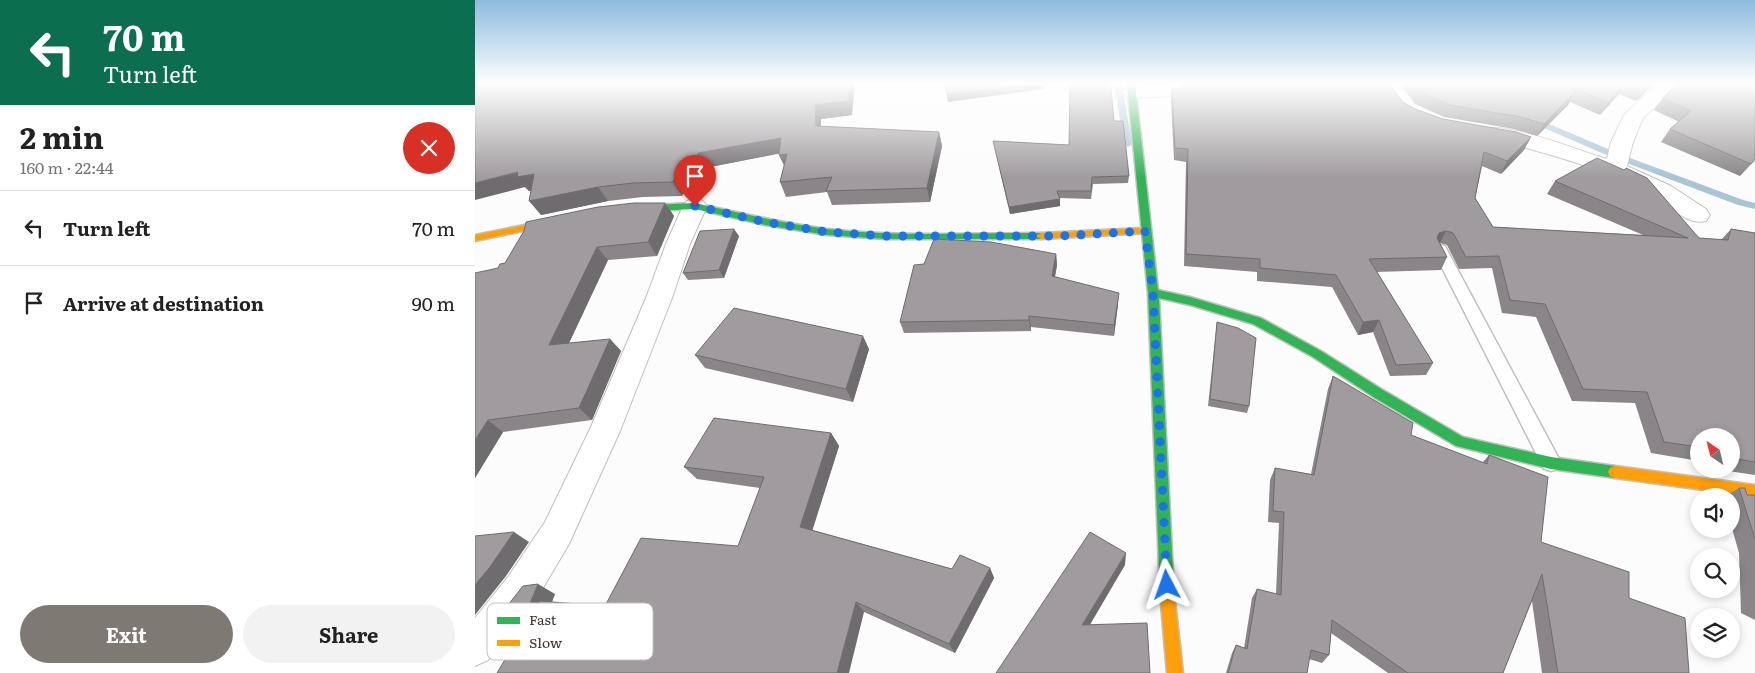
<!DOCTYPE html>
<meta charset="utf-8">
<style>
:root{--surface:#fff;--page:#f2f2f2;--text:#222;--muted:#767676;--line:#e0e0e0;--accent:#7f7974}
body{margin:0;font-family:Literata,serif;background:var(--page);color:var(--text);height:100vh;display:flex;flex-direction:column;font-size:19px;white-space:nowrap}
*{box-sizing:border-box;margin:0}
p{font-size:16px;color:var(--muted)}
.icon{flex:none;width:28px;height:28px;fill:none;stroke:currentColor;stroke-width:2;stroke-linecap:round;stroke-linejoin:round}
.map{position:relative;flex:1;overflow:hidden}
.panel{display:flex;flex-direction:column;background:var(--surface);width:475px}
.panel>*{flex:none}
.banner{background:#0b6e4f;color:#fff;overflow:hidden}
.needle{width:32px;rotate:325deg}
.fabs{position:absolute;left:1215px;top:428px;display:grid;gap:10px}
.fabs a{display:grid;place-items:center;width:50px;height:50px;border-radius:50%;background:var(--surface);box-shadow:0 2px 8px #0003;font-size:25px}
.pin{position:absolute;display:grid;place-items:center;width:42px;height:42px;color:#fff;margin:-51px -21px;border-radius:50% 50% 50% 0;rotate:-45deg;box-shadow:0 0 5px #0007}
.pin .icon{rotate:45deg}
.me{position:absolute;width:55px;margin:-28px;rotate:356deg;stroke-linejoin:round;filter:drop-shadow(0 0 4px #0008)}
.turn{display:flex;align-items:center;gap:18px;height:105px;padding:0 20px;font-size:22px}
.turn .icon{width:65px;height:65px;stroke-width:2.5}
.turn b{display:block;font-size:35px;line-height:42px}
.round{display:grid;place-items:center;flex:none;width:52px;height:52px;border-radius:26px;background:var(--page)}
.headline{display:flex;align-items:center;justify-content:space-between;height:85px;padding:0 20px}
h1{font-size:30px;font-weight:700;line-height:38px}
.primary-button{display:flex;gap:10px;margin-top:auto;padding:10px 20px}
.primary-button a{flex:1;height:58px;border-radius:30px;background:var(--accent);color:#fff;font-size:20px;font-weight:700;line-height:58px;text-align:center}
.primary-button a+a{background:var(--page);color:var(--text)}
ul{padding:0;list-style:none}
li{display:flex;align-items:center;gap:15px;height:75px;padding:0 20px;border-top:1px solid var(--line)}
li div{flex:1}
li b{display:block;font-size:19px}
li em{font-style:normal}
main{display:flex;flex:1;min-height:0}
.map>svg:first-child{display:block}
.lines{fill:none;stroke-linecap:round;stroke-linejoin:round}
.stream{fill:#a7c5d4;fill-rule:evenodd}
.lane-casing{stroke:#c3c0bb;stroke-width:3}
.street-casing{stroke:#c3c0bb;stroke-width:2}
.fast-casing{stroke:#c3c0bb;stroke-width:3}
.slow-casing{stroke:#c3c0bb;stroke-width:3}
.lane{fill:#fff;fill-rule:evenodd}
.street{fill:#fff;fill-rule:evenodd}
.fast{fill:#30b455;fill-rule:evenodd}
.slow{fill:#ff9f0a;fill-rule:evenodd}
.wall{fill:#898588}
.shaded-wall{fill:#6f6c6f}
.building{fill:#9f9b9e;stroke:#6f6c6f}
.route{stroke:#1a73e8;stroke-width:9;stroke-dasharray:0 16.2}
.key{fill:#fff;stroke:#c4c2bf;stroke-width:1}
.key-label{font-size:14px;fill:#3c332a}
</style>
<main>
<section class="panel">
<div class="banner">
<div class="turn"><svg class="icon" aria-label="left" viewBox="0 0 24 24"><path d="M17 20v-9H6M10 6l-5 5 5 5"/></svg><div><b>70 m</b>Turn left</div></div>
</div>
<div class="headline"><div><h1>2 min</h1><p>160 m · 22:44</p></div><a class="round" style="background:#d93025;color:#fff"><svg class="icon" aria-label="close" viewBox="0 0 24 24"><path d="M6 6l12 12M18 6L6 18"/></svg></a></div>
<ul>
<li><svg class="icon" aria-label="left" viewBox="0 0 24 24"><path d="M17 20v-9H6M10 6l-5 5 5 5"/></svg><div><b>Turn left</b></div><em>70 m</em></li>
<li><svg class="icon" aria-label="arrive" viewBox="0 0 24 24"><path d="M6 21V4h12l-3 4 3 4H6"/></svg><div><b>Arrive at destination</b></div><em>90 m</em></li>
</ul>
<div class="primary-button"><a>Exit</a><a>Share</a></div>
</section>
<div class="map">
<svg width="1280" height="673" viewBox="0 0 1280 673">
<rect width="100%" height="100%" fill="#fcfcfc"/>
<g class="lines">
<path class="stream" d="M 639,84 L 647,84 L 657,144 L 653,147 L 649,144 Z
M 1058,117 L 1147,155 L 1268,200 L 1280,203 L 1280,209 L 1263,205 L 1141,159 L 1055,122 L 1055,118 Z"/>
<defs>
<path id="lane" d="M 965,245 L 970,246 L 972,250 L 1083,457 L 1085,463 L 1083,469 L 1076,471 L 1069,469 L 958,250 L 960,246 Z"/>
<path id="street" d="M 696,84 L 742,84 L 745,88 L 742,92 L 735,94 L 657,98 L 650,96 L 647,92 L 650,88 Z
M 1182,84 L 1204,84 L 1168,118 L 1158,142 L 1152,166 L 1196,186 L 1231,209 L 1235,215 L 1231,221 C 1211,226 1196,205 1179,196 C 1126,167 1067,152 1010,137 L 1007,133 L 1010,129 C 1035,122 1104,151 1132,159 L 1136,142 L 1149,115 Z
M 220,198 L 228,201 L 232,206 L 215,244 L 197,298 L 145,431 L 94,544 L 59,603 L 13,660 L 0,666 L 0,618 L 33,577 L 70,522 L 115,429 L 171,298 L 191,244 L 208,206 L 212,201 Z"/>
<path id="fast" d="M 652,84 L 660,84 L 683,290 L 715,297 L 786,318 L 846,351 L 908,390 L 988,437 L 1076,457 L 1140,466 L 1145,468 L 1147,472 L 1145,476 L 1140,478 L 1076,469 L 981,446 L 900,398 L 838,357 L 778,324 L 715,305 L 684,298 L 699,592 L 697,597 L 692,599 L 687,597 L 685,592 L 673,293 Z
M 220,203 C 264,213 307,223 352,229 C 422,237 495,233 566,233 L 571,236 L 566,239 L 411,239 L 352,235 L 290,225 L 220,209 L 155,212 L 150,209 L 155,206 Z"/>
<path id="slow" d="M 85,218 L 88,219 L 90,221 L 88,223 L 0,241 L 0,235 Z
M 670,228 L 673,229 L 675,231 L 673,233 L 566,239 L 561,236 L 566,233 Z
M 1140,466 L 1280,485 L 1280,497 L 1140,478 L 1135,476 L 1133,472 L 1135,468 Z
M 692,585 L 697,587 L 699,592 L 708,673 L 692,673 L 685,592 L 687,587 Z"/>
</defs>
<use href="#lane" class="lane-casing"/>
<use href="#street" class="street-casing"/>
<use href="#fast" class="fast-casing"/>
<use href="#slow" class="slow-casing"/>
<use href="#lane" class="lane"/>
<use href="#street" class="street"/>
<use href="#fast" class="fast"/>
<use href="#slow" class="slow"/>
</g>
<path class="wall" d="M 0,84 L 377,115 L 346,119 L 346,126 L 464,132 L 467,146 L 455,202 L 357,205 L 352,192 L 311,197 L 305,182 L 309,165 L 304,155 L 305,153 L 230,168 L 229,180 L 213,182 L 207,196 L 168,197 L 133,201 L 66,215 L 56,191 L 54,191 L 50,187 Z
M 925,84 L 1179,84 L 1161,101 L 1144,94 L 1125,115 L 1095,102 L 1093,105 L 1062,136 L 1039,129 L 969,117 L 940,104 Z
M 1280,84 L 1280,160 L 1265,176 L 1186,142 L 1195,129 L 1204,122 L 1179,110 L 1188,98 Z
M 706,85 L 928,102 L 940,109 L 968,119 L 1056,137 L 1049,150 L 1026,174 L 1007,166 L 1000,198 L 1018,227 L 1168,235 L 1072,194 L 1080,181 L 1224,238 L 1246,240 L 1256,229 L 1280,233 L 1280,475 L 1240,469 L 1256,469 L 1256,436 L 1224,436 L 1224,461 L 1176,453 L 1160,403 L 1097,401 L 1061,317 L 1027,313 L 1017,268 L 984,269 L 972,245 L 965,243 L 972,257 L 966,270 L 901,272 L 958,363 L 951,375 L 915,376 L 898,332 L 883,335 L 857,287 L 782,281 L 782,272 L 709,266 L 711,162 L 699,160 L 696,100 L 697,88 L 705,88 Z
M 639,121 L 654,176 L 653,183 L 618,184 L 616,199 L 585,198 L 585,206 L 535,214 L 518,141 L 594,145 Z
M 190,203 L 199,216 L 182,256 L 133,260 L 94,343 L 135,339 L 146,351 L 117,420 L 28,432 L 0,478 L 23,268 L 30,263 Z
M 264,236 L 249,278 L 213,280 L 208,273 Z
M 581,254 L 582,265 L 580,277 L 643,304 L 639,336 L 556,327 L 556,331 L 429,333 L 425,322 Z
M 742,322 L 774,406 L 772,413 L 733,406 Z
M 394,349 L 378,402 L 230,368 L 220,355 Z
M 858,376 L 936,435 L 1007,463 L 1014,455 L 1066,542 L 1154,598 L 1214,673 L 1067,673 L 1057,601 L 1028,673 L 913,673 L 856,633 L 854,655 L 847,663 L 834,659 L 832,673 L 751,673 L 757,653 L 761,645 L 769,648 L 777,598 L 782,589 L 801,594 L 804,523 L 793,522 L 795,480 L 800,468 L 836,474 L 853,389 Z
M 356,433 L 364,446 L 337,530 L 477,569 L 515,568 L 519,578 L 480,653 L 389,612 L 34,637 L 14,629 L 80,594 L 77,602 L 130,606 L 263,546 L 285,488 L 222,479 L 209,467 Z
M 1264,488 L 1272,495 L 1280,495 L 1280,620 L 1266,613 L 1264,553 L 1256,525 L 1256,496 L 1251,496 Z"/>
<path class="shaded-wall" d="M 375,84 L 380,84 L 377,115 L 346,119 L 346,140 L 341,126 L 340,105 Z
M 551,84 L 569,84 L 569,89 L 473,102 L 472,95 Z
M 1149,84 L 1150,84 L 1144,94 L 1125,115 L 1133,103 Z
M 1174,84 L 1179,84 L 1161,101 L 1169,89 Z
M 1100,92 L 1093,105 L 1062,136 L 1069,124 Z
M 464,132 L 467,146 L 455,202 L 452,188 Z
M 1056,137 L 1049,150 L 1026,174 L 1032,161 Z
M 306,138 L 312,152 L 230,168 L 229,180 L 213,182 L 207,196 L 198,182 L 204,168 L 223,153 Z
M 312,154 L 311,169 L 304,155 Z
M 43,172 L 59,174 L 70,188 L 54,191 L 50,187 L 0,200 L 0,183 Z
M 123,187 L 133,201 L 66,215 L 54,201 Z
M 585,199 L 585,206 L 535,214 L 534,207 Z
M 190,203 L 199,216 L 182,256 L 173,242 Z
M 259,229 L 264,236 L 249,278 L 244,270 Z
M 971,231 L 965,243 L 958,245 L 964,233 Z
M 122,247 L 133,260 L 87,358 L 74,345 Z
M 581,254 L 582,265 L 578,287 L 577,276 Z
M 644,293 L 643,304 L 639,336 L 639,325 Z
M 554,316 L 556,327 L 556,331 L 554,320 Z
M 904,320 L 898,332 L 883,335 L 888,322 Z
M 388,336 L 394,349 L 378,402 L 371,389 Z
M 135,339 L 146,351 L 117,420 L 104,408 Z
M 13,420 L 28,432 L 0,478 L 0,440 Z
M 356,433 L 364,446 L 335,538 L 325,527 Z
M 39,532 L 54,542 L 31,576 L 0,615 L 0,585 Z
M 651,553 L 650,565 L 609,635 L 607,625 Z
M 515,568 L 519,578 L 480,653 L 474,644 Z
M 63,584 L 80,594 L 64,633 L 46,625 Z
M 381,602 L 389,612 L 374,673 L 362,673 Z"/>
<path class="building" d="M 0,84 L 375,84 L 373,101 L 340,105 L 341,126 L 464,132 L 452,188 L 351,191 L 357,177 L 305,182 L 312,154 L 304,155 L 306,138 L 223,153 L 221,165 L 204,168 L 198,182 L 158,183 L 123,187 L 54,201 L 59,174 L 42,177 L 43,172 L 0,183 Z
M 470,84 L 551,84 L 472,95 Z
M 595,84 L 633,84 L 636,89 L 639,121 L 648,121 L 654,176 L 617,177 L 616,191 L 582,191 L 585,199 L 534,207 L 518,141 L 594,145 Z
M 735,84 L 914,84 L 928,102 L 940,109 L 968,119 L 1041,132 L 1056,137 L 1032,161 L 1009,152 L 1000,198 L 1018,227 L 1213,238 L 1080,181 L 1122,158 L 1149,170 L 1151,168 L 1172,178 L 1224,238 L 1253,240 L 1256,229 L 1280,233 L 1280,462 L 1256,458 L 1256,436 L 1224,436 L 1224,447 L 1189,442 L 1172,392 L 1108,389 L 1070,304 L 1035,300 L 1024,256 L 991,257 L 978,233 L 971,231 L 964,233 L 962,238 L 972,257 L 894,259 L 958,363 L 921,365 L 904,320 L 888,322 L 861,275 L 785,268 L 785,259 L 711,254 L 713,149 L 700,148 L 697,88 L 706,88 L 706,85 Z
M 939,84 L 1149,84 L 1133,103 L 1095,86 L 1100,92 L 1069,124 L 1046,117 L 974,105 L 945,91 Z
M 1158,84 L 1174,84 L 1169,89 Z
M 1202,84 L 1280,84 L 1280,159 L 1276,164 L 1195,129 L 1216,111 L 1188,98 Z
M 159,203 L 190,203 L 173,242 L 122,247 L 74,345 L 135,339 L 104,408 L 13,420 L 0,440 L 0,273 L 23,268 L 25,264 L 30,263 L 49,231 L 51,222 L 123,207 Z
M 259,229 L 244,270 L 208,273 L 225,231 Z
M 459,239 L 516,242 L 581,254 L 577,276 L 644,293 L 639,325 L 554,316 L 554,320 L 425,322 L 439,265 L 449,264 Z
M 259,308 L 388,336 L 371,389 L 220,355 Z
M 742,322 L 763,328 L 781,338 L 774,406 L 735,399 Z
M 858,376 L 938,423 L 936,435 L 1012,464 L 1014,455 L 1073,477 L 1066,542 L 1154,572 L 1154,598 L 1210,618 L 1214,673 L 1083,673 L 1067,574 L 1028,673 L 933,673 L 857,620 L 854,655 L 836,650 L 832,673 L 753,673 L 761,645 L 772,649 L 782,589 L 806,595 L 809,512 L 798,511 L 800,468 L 839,475 Z
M 239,418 L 356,433 L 325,527 L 477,569 L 485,555 L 515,568 L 474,644 L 381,602 L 362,673 L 22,673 L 65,601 L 130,606 L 166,538 L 263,546 L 289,477 L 209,467 Z
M 1264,488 L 1270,488 L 1272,495 L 1280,495 L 1280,539 Z
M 39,532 L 15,567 L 0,585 L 0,536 Z
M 615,532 L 651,553 L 607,625 L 672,623 L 675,673 L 521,673 Z
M 63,584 L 46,625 L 14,629 L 48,586 Z"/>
<linearGradient id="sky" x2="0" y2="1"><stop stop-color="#8ebbe0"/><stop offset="0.47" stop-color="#fefefe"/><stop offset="1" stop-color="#fefefe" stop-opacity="0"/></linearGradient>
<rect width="1280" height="178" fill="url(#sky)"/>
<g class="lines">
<path class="route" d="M 220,206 L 290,222 L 352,232 L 411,236 L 584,236 L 670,231 L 678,293 L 692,585"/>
</g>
<rect x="12" y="603" width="166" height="57" rx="8" class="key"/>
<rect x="22" y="617" width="23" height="7" fill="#30b455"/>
<rect x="22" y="640" width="23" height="6" fill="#ff9f0a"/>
<g class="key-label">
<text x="54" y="625">Fast</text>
<text x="54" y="648">Slow</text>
</g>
</svg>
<div class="fabs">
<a><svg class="needle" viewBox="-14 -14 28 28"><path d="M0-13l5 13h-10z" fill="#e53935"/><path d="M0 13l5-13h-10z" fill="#767676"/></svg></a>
<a><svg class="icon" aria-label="sound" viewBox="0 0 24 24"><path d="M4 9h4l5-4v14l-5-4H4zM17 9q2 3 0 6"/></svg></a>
<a><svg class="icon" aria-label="search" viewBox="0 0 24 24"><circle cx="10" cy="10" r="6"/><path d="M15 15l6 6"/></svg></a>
<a><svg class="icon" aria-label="layers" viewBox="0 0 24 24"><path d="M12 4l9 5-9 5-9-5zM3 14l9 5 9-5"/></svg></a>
</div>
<div class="pin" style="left:220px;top:206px;background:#d93025"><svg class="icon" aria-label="arrive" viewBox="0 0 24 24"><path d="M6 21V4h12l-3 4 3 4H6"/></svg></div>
<svg class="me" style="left:692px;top:585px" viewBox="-20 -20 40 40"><path d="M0-17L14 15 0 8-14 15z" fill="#1a73e8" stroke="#fff" stroke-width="4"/></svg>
</div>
</main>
